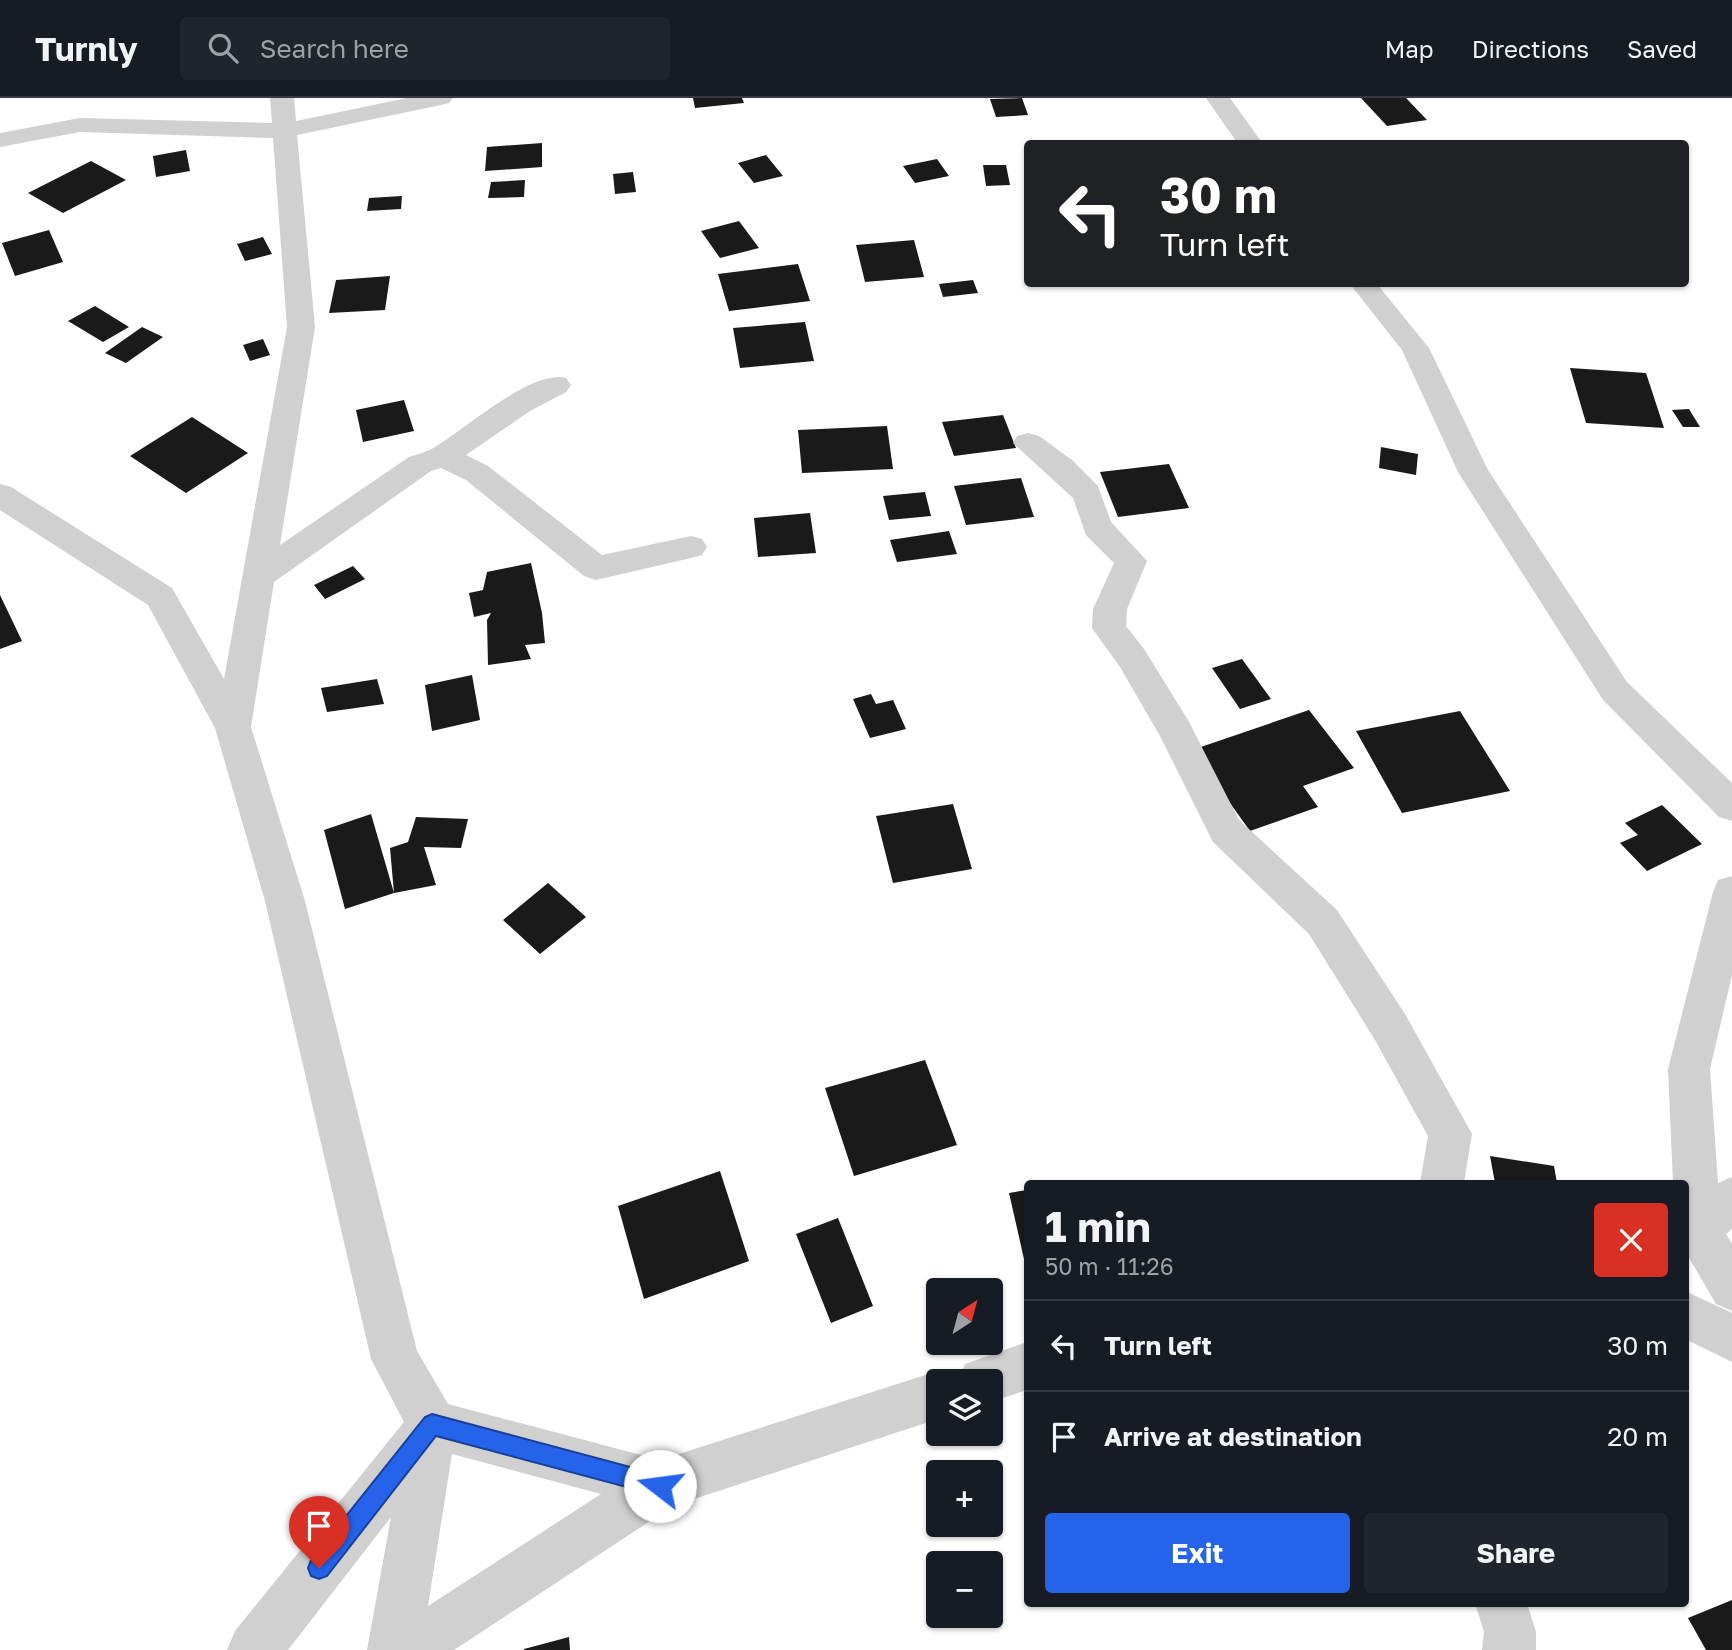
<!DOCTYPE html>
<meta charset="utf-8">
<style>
:root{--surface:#171b24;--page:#20242c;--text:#f1f3f6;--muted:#9ea1a6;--line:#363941;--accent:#2563eb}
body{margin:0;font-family:"Golos Text",sans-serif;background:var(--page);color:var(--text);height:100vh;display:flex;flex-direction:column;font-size:26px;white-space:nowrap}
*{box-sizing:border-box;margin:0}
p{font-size:23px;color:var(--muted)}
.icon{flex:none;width:38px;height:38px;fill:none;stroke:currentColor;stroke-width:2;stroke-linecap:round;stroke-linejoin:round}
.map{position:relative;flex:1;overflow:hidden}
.panel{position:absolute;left:1024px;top:1082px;width:665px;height:427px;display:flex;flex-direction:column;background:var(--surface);border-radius:7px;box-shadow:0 2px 5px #0004}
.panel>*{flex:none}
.top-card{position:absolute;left:1024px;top:42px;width:665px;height:147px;border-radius:7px;box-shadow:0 2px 5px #0004;background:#202124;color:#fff;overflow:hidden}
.needle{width:46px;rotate:36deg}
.tools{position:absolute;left:926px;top:1180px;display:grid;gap:14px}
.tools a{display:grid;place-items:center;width:77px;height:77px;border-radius:7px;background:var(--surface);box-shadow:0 2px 5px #0004;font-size:35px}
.pin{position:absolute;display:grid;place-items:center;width:60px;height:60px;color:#fff;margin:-72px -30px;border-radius:50% 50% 50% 0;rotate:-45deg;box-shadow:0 0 7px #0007}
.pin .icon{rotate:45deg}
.me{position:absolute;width:77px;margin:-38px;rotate:285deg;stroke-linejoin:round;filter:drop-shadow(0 0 5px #0008)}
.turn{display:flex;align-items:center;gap:24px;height:147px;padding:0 21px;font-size:32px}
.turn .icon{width:91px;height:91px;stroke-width:2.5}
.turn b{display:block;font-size:49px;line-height:60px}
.round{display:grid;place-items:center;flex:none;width:74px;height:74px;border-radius:7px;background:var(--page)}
.summary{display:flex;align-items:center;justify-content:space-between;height:119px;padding:0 21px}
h1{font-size:42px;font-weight:700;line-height:52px}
.cta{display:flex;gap:14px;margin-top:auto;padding:14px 21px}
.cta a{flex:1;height:80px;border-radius:7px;background:var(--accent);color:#fff;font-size:28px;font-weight:700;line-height:80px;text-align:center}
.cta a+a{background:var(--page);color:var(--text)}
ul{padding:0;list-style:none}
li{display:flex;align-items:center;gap:21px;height:91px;padding:0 21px;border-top:2px solid var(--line)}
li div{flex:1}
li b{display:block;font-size:26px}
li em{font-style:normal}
header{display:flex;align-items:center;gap:42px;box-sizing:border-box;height:98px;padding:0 35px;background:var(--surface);border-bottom:2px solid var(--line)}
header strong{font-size:33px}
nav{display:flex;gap:38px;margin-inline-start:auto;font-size:24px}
.search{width:490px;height:63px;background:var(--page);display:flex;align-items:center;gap:18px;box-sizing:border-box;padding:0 24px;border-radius:7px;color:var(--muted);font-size:26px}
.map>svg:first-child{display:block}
.building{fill:#1a1a1a}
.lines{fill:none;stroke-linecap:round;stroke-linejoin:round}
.minor{fill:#d0d0d0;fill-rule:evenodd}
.route{fill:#2563eb;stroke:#184099;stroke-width:2}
</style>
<header>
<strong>Turnly</strong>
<div class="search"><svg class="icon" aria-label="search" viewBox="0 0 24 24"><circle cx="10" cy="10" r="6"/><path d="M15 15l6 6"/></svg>Search here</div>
<nav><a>Map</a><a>Directions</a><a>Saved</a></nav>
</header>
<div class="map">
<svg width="1732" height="1552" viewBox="0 0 1732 1552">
<rect width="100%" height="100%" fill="#fff"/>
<path class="building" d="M 693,0 L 742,0 L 744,5 L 695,10 Z
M 1022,0 L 1028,17 L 996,19 L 990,1 Z
M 1361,0 L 1406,0 L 1427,22 L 1387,28 Z
M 542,45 L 542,69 L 485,73 L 487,49 Z
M 186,52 L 190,73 L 156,79 L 153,58 Z
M 766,57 L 783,78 L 754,85 L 738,65 Z
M 937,61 L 949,78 L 915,85 L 903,68 Z
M 91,63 L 126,82 L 63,115 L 28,95 Z
M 983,67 L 1006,67 L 1010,87 L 986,88 Z
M 633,74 L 636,94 L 615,96 L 613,76 Z
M 525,82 L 524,99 L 488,100 L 491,84 Z
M 402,98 L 401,111 L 367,113 L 369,100 Z
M 739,123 L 759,150 L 720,160 L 701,133 Z
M 49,132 L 63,164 L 15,178 L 2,145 Z
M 263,139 L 272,156 L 245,163 L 237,146 Z
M 914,142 L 924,179 L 865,184 L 856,147 Z
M 798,166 L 810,203 L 729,213 L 718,176 Z
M 390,178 L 385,212 L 329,215 L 336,182 Z
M 973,182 L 978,195 L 943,199 L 939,186 Z
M 95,208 L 129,229 L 103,244 L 68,223 Z
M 805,224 L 814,263 L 740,270 L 733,230 Z
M 142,229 L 163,239 L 126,265 L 105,255 Z
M 263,241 L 270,257 L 250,263 L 243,247 Z
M 1570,270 L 1646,275 L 1664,330 L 1586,325 Z
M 404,302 L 414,333 L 363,344 L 356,312 Z
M 1689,311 L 1700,329 L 1683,329 L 1672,312 Z
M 1003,317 L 1016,350 L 954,358 L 942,324 Z
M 192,319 L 248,355 L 186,395 L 130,358 Z
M 887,328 L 893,371 L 802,375 L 798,332 Z
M 1381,349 L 1418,356 L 1416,377 L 1379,370 Z
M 1169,366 L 1189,410 L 1118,419 L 1100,374 Z
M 1021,380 L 1034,419 L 966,427 L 954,388 Z
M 925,394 L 931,418 L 889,422 L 883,398 Z
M 810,415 L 816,455 L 758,459 L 754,420 Z
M 949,433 L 957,456 L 897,464 L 890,442 Z
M 531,465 L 542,515 L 545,545 L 525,547 L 531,561 L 488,567 L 487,522 L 491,515 L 474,519 L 469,495 L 483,492 L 487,474 Z
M 353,468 L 365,481 L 325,501 L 314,487 Z
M 0,497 L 22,543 L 0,551 Z
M 1242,561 L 1271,601 L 1240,611 L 1212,570 Z
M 472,577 L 480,622 L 432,633 L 425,587 Z
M 377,581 L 384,606 L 327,614 L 321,590 Z
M 871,596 L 876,606 L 893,602 L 906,631 L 870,640 L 853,601 Z
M 1309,612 L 1354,670 L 1303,688 L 1318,709 L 1250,733 L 1192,652 Z
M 1460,613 L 1510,693 L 1402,715 L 1356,633 Z
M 953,706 L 972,771 L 893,785 L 876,718 Z
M 1662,707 L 1702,746 L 1647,773 L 1620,745 L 1638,737 L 1625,725 Z
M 371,716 L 394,795 L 390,750 L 408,744 L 416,719 L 468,721 L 461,750 L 424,749 L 436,787 L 394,795 L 345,811 L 324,732 Z
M 548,785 L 586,819 L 540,856 L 503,822 Z
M 925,962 L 957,1047 L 854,1078 L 825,990 Z
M 1490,1058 L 1554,1068 L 1557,1085 L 1495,1085 Z
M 720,1073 L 749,1163 L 644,1201 L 618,1108 Z
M 1027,1092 L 1027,1161 L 1024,1161 L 1009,1095 Z
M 838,1120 L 873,1208 L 831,1225 L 796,1136 Z
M 1732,1502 L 1732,1552 L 1706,1552 L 1688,1520 Z
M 569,1539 L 570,1552 L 524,1552 L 524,1551 Z"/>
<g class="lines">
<path class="minor" d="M 270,0 L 294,0 L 296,23 L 407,0 L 453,0 L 449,5 L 441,7 L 297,37 L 315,229 L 280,447 L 409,359 C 418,356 427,354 435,349 C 465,331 532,271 566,280 L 571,287 L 566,294 L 530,313 L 466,357 L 488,368 L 602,457 L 691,438 L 702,441 L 707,449 L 702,457 L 691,460 L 596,482 L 584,478 L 466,382 L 441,370 L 431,373 L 274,484 L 251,629 L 305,803 L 417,1253 L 448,1306 L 660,1362 L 938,1273 L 956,1283 L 938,1283 L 938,1321 L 673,1408 L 454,1552 L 367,1552 L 391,1419 L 288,1552 L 227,1552 L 235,1533 L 404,1324 L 371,1261 L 265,803 L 215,630 L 148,507 L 0,412 L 0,386 L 11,389 L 172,490 L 224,581 L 287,229 L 273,40 L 80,34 L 0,49 L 0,35 L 80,20 L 272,25 ZM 452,1356 L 601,1396 L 428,1508 Z
M 1206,0 L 1230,0 L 1263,46 L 1238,46 Z
M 1350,186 L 1377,186 L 1429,250 L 1488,372 L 1627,584 L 1732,685 L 1732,723 L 1719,719 L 1603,602 L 1458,374 L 1402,252 Z
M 1028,335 L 1039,338 L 1072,362 L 1098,388 L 1111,424 L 1147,463 L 1127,511 L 1126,528 L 1144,551 L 1188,622 L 1239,722 L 1337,812 L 1405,916 L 1472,1036 L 1464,1085 L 1420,1085 L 1428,1038 L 1375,942 L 1309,836 L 1213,744 L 1160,638 L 1120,569 L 1092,530 L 1093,511 L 1114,465 L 1086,437 L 1073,400 L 1013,345 L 1017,338 Z
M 1732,778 L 1732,877 L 1710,971 L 1718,1085 L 1732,1079 L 1732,1131 L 1726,1136 L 1732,1146 L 1732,1213 L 1716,1206 L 1685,1153 L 1685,1085 L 1673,1085 L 1668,971 L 1713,794 L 1718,782 Z
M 1685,1193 L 1732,1215 L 1732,1264 L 1685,1241 Z
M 1027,1244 L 1027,1292 L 990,1304 L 990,1283 L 958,1283 L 965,1266 Z
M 1475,1505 L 1527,1505 L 1536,1534 L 1536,1552 L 1482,1552 L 1484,1534 Z"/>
</g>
<path class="route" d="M 432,1316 L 660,1377 L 667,1380 L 670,1388 L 667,1395 L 660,1398 L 436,1338 L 327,1478 L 319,1481 L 311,1478 L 308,1470 L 311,1462 L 425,1319 Z"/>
</svg>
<div class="tools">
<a><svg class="needle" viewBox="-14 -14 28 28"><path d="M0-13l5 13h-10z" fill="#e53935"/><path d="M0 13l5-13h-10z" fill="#9ea1a6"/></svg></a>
<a><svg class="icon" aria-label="layers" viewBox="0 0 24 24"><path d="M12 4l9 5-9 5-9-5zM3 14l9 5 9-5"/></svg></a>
<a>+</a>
<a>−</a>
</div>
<div class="pin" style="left:319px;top:1470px;background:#d93025"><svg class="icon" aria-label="arrive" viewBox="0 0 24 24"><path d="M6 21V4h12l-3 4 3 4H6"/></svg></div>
<svg class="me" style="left:660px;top:1388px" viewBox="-20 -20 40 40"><circle r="19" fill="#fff"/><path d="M0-13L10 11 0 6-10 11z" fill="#2563eb"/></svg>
<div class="top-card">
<div class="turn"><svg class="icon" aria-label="left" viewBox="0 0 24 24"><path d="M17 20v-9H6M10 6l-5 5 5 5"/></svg><div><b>30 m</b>Turn left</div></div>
</div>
<section class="panel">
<div class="summary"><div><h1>1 min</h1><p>50 m · 11:26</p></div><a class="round" style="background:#d93025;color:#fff"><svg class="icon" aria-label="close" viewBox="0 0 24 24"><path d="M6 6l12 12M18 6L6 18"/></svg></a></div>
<ul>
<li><svg class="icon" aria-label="left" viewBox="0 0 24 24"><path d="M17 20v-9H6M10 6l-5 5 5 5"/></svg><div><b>Turn left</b></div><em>30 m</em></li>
<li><svg class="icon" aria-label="arrive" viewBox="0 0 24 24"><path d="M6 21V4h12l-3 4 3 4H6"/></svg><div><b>Arrive at destination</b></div><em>20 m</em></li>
</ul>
<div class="cta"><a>Exit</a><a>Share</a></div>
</section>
</div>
